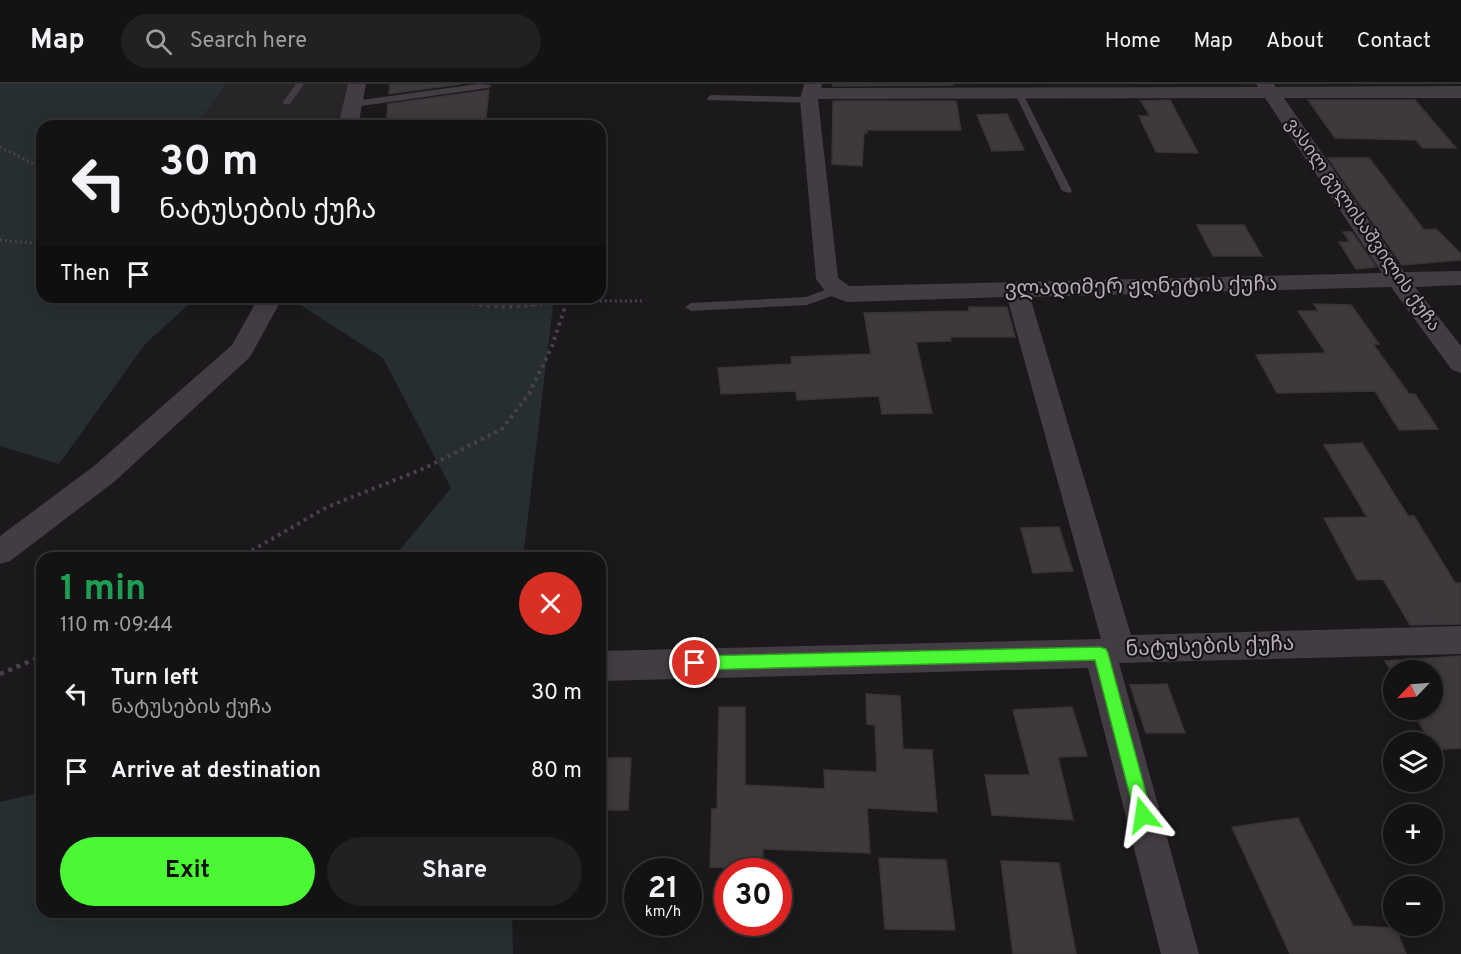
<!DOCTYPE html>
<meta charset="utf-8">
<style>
:root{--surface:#141314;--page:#212022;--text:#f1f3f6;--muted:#9d9ea0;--line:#333234;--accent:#4af933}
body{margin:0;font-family:Overpass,"Noto Sans Georgian",sans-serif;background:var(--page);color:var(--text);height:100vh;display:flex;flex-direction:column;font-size:22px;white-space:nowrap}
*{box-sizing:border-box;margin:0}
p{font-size:20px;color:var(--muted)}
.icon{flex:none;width:33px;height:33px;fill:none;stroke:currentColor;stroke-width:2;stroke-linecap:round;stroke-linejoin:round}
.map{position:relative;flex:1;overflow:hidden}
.drawer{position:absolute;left:36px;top:468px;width:570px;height:366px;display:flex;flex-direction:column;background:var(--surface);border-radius:18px;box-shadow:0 3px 15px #0003,0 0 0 2px var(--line)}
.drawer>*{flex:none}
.guide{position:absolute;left:36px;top:36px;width:570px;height:183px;border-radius:18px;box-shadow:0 3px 15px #0003,0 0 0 2px var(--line);background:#141314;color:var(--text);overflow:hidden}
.needle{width:39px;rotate:245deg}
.buttons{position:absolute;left:1383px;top:576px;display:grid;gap:12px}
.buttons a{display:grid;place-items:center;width:60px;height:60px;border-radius:50%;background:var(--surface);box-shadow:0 3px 15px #0003,0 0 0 2px var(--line);font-size:30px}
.speed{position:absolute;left:624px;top:774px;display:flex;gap:12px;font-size:30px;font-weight:700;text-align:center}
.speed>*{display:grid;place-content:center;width:78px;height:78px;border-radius:50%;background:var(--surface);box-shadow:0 3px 15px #0003,0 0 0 2px var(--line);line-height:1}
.speed small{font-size:15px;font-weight:400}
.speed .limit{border:9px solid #d22;background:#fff;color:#111}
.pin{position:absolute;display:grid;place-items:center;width:51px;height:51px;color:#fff;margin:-26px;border:3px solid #fff;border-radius:50%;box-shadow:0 2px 6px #0007}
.me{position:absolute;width:66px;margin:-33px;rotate:345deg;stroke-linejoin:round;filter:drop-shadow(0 0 4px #0008)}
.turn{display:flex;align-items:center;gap:21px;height:126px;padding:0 24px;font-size:27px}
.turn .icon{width:78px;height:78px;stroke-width:2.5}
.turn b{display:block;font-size:42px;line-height:51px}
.then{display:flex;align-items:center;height:57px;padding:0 24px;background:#0003;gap:12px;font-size:22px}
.round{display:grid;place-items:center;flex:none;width:63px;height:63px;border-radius:32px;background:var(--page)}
.head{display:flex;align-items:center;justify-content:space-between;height:102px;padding:0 24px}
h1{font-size:36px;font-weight:700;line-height:45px;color:#1e9e55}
.primary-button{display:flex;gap:12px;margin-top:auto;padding:12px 24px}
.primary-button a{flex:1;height:69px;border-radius:36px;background:var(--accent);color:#111;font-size:24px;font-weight:700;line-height:69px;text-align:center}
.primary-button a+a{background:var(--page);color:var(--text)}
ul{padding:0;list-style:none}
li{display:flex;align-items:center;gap:18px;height:78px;padding:0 24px}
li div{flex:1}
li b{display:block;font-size:22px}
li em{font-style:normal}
header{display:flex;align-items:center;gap:36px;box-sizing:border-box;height:84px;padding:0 30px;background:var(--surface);border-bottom:2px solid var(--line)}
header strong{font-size:28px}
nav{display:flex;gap:33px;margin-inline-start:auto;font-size:21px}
.search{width:420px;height:54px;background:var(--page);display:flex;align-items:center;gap:15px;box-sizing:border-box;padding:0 21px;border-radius:33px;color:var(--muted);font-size:22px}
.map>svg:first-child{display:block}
.built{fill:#282528}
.green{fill:#272e31}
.building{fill:#3d393d;stroke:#373336;stroke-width:1.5}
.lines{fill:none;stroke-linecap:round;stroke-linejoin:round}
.path-far2{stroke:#49424a;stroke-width:3;stroke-dasharray:2 3;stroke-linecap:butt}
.path-far1{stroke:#49424a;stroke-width:4;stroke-dasharray:3 4.5;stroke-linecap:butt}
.path{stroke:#49424a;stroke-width:4.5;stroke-dasharray:4 5;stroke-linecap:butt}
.service{fill:#433c42;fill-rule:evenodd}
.minor{fill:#433c42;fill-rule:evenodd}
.route{fill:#4af933;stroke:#30a221;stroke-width:1.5}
.labels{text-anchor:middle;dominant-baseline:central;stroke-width:4.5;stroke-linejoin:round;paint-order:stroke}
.far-street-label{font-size:18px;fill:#baabbb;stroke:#161416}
.street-label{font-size:21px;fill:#baabbb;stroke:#161416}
</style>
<header>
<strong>Map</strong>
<div class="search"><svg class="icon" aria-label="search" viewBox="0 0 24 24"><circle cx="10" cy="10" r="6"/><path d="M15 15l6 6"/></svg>Search here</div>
<nav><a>Home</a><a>Map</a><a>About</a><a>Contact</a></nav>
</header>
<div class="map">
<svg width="1461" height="870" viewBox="0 0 1461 870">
<rect width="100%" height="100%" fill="#1b191b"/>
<path class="built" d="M 227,0 L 351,0 L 338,42 L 196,42 Z"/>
<path class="green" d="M 0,0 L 227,0 L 196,42 L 42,42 L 42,213 L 197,213 L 145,260 L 59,380 L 0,362 Z
M 288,213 L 554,213 L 523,474 L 393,474 L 451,404 L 383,274 Z
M 42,708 L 42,828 L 512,828 L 513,870 L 0,870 L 0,718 Z"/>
<path class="building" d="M 390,0 L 461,0 L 389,10 Z
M 833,0 L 953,0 L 953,1 L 833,2 Z
M 489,6 L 485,42 L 386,42 L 388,20 Z
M 1170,16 L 1198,69 L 1156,68 L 1139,32 L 1150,32 L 1141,17 Z
M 1308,16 L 1415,16 L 1456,64 L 1423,64 L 1416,56 L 1335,54 Z
M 833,17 L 956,17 L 961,46 L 867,46 L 867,49 L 864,49 L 862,82 L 832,80 Z
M 1007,30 L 1024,66 L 992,67 L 977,31 Z
M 1328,74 L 1369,74 L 1424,146 L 1436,145 L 1461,170 L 1461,176 L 1402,181 Z
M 1197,141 L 1244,141 L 1262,172 L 1213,172 Z
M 1343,148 L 1352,148 L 1376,183 L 1356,185 L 1339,158 L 1350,158 Z
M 1314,220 L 1351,221 L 1379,260 L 1373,260 L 1409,310 L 1415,310 L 1438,345 L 1399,346 L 1375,307 L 1277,309 L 1256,271 L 1326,269 L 1298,227 L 1318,227 Z
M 969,223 L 1007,223 L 1015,253 L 950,253 L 951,257 L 916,258 L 932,329 L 882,330 L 879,312 L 797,316 L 796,307 L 721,310 L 718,284 L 792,280 L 791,273 L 871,270 L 864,229 L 969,227 Z
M 1362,359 L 1408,432 L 1414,432 L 1455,499 L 1461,499 L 1461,540 L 1410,541 L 1383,495 L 1357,496 L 1324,434 L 1367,433 L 1324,361 Z
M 1059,443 L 1073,487 L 1033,489 L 1021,444 Z
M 1461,572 L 1461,664 L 1433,666 L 1432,658 L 1430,658 L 1412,626 L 1432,626 L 1432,586 L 1394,586 L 1394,592 L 1385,577 Z
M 1167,600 L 1185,649 L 1146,649 L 1130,601 Z
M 866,610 L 900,612 L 903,665 L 932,666 L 937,728 L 867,724 L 870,769 L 763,765 L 763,785 L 710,783 L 712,725 L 717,725 L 719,623 L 745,623 L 745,701 L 825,705 L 824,686 L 877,688 L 875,641 L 867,640 Z
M 1072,623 L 1087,672 L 1058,673 L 1073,736 L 992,731 L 985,691 L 1030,691 L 1013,626 Z
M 600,674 L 631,674 L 628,726 L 600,726 Z
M 1298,734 L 1353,842 L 1396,844 L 1406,870 L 1290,870 L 1232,743 Z
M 879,774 L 946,776 L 955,846 L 885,845 Z
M 1001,777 L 1059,779 L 1076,870 L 1013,870 Z"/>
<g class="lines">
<path class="path-far2" d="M 0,63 L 42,84
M 0,156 L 42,160
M 450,213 L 480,221
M 530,221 L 585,217 L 645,217
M 566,221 L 567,218"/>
<path class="path-far1" d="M 472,220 L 506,223 L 546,220
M 239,474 L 327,423 L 425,384 L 502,345 L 529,310 L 552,262 L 566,220"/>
<path class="path" d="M 0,590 L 42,572"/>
<path class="service" d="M 296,0 L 304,0 L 290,20 L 284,20 L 283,18 Z
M 477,0 L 492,1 L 488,4 L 354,23 L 350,20 L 354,17 Z
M 1019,7 L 1023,10 L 1072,107 L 1070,109 L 1062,107 L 1015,10 Z
M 711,11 L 809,13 L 813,16 L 809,19 L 708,16 L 707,14 Z
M 836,202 L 841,206 L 840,209 L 807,221 L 691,227 L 685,223 L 691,219 L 806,213 Z"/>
<path class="minor" d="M 348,0 L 366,0 L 358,42 L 338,42 Z
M 804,0 L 822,0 L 821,4 L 1258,3 L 1256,0 L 1274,0 L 1276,3 L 1461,2 L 1461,14 L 1284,14 L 1404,188 L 1461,187 L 1461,201 L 1415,203 L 1461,262 L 1461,289 L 1452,286 L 1391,203 L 1030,213 L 1131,551 L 1461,542 L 1461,570 L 1119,579 L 1199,870 L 1161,870 L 1088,584 L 600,597 L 600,567 L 1101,555 L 1007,213 L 847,218 L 828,211 L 816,195 L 800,16 ZM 1265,14 L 1382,189 L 849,202 L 838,194 L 818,15 Z
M 259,213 L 283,213 L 250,273 L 114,398 L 10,477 L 0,480 L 0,452 L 94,382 L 232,261 Z"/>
</g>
<path class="route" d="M 1100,563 L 1106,565 L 1108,569 L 1152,731 L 1149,737 L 1143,740 L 1137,737 L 1135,731 L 1095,576 L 695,586 L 690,584 L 688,579 L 690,574 L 695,572 Z"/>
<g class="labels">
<g class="far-street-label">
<text transform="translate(1362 141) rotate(55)">ვასილ გულისაშვილის ქუჩა</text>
</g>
<g class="street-label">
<text transform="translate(1141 203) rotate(-1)">ვლადიმერ ჟღნეტის ქუჩა</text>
<text transform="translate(1210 563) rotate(-2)">ნატუსების ქუჩა</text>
</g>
</g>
</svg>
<div class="buttons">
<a><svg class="needle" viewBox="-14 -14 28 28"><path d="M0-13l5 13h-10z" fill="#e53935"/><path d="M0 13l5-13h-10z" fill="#9d9ea0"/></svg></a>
<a><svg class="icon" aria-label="layers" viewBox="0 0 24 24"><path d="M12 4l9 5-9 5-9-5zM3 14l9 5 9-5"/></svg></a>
<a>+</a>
<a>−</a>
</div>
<div class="speed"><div>21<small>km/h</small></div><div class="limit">30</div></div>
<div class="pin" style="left:695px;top:579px;background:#d93025"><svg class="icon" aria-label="arrive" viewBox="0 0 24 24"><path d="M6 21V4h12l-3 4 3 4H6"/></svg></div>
<svg class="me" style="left:1143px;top:731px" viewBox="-20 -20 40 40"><path d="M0-17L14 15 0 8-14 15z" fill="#4af933" stroke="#fff" stroke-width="4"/></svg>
<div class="guide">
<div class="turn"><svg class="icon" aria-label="left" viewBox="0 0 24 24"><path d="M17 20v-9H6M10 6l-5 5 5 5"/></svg><div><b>30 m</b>ნატუსების ქუჩა</div></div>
<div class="then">Then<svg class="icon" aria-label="arrive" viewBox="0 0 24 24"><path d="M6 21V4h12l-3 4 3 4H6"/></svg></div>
</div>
<section class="drawer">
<div class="head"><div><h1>1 min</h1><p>110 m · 09:44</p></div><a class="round" style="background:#d93025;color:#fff"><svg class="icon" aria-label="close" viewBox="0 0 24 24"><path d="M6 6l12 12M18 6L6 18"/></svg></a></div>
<ul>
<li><svg class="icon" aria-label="left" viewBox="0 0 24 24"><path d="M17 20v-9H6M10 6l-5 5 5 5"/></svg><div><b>Turn left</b><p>ნატუსების ქუჩა</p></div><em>30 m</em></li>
<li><svg class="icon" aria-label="arrive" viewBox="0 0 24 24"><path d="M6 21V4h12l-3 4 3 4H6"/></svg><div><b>Arrive at destination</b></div><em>80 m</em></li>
</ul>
<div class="primary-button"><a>Exit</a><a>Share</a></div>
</section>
</div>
